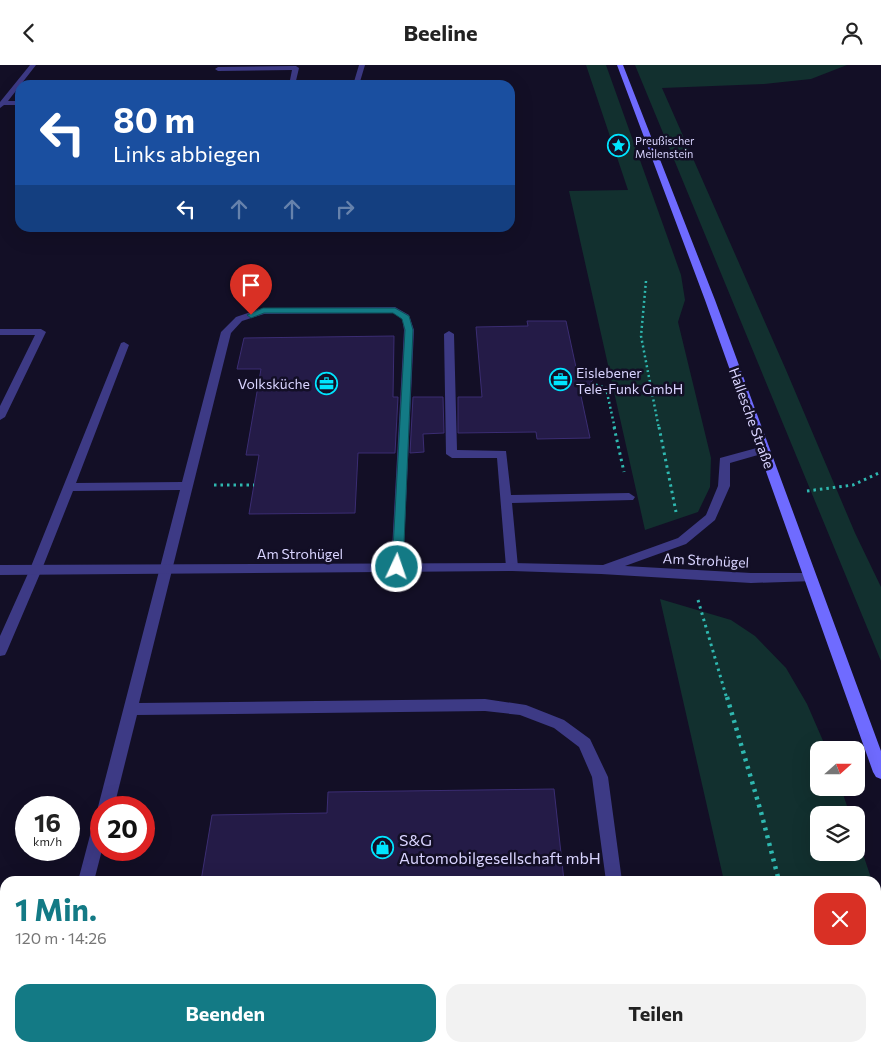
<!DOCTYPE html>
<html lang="de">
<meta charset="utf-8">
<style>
:root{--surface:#fff;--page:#f2f2f2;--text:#222;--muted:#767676;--accent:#137a85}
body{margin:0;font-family:Commissioner,sans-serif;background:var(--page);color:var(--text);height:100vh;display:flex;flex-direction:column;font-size:19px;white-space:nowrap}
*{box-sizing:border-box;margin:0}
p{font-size:16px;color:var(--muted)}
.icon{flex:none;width:28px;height:28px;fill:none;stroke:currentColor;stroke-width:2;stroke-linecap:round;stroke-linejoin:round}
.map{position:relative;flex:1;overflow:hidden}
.panel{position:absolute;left:0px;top:811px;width:881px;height:176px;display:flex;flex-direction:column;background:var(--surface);border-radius:15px 15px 0 0;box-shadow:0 5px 20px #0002}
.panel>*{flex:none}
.top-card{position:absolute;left:15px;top:15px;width:500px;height:152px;border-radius:15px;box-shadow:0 5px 20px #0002;background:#1a4fa0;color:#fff;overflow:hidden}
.needle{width:32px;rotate:69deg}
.controls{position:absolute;left:810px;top:676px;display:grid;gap:10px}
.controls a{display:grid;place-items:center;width:55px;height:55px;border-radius:10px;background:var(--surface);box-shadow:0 5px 20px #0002;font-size:25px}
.speed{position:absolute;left:15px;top:731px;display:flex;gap:10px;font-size:25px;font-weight:700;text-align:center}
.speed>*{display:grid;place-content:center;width:65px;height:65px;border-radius:50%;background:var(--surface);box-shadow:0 5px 20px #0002;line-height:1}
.speed small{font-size:12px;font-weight:400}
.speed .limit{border:8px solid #d22;background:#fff;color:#111}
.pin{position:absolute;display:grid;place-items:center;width:42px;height:42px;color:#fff;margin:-51px -21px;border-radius:50% 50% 50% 0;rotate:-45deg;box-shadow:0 0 5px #0007}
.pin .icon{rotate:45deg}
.me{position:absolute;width:55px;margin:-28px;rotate:3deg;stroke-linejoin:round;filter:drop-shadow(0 0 4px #0008)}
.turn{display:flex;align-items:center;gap:18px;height:105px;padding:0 15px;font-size:22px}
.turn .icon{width:65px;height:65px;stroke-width:2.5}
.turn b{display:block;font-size:35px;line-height:42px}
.lanes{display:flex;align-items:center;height:48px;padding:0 15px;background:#0003;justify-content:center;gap:25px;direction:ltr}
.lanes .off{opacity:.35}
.round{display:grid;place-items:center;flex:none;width:52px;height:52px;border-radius:15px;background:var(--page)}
.head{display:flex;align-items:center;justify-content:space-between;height:85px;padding:0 15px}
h1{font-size:30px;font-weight:700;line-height:38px;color:var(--accent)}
.button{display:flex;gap:10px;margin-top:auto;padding:10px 15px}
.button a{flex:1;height:58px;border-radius:15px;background:var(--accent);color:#fff;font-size:20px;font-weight:700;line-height:58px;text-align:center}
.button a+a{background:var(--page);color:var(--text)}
header{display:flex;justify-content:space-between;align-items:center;height:65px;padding:0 15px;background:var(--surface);font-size:22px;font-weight:700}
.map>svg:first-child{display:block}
.green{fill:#12302f}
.building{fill:#241b47;stroke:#3b2d73}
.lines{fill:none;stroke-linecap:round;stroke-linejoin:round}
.path-far2{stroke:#2fb8b0;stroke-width:2.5;stroke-dasharray:2 3;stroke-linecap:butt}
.path-far1{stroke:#2fb8b0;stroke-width:3;stroke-dasharray:2.5 4;stroke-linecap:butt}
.path{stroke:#2fb8b0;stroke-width:4.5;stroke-dasharray:3 5;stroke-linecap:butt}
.service{fill:#3d3a85;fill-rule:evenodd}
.minor{fill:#3d3a85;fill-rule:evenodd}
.secondary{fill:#6f6bff;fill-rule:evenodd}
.route{fill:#137a85;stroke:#0c4f56}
.labels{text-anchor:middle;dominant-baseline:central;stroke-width:5;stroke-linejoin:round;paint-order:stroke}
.far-poi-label{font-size:11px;fill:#d9d4ff;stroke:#130f26;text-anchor:start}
.poi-label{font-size:14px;fill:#d9d4ff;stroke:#130f26;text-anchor:start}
.street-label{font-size:14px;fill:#d9d4ff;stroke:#130f26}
.near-poi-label{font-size:16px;fill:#d9d4ff;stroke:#130f26;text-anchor:start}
</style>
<header><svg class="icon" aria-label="back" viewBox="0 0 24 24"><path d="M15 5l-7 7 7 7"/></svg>Beeline<svg class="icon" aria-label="person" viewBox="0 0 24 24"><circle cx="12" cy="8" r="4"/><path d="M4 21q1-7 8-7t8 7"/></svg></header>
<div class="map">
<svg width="881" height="987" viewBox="0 0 881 987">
<rect width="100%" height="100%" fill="#130f26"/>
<path class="green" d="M 586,0 L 606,0 L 681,210 L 685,235 L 678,257 L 711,393 L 710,422 L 698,447 L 645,465 L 569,126 L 628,125 Z
M 635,0 L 847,0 L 811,14 L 764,19 L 662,23 L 786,305 L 855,468 L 881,522 L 881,596 Z
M 660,534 L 731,555 L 755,571 L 786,603 L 807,639 L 827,685 L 819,685 L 819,722 L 841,723 L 850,750 L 819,750 L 819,788 L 856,788 L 856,768 L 872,816 L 724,816 Z
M 876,829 L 881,843 L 881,987 L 763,987 L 762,983 L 876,982 Z"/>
<path class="building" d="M 527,256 L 566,256 L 577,307 L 595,312 L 581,331 L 590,373 L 537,374 L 536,367 L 458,368 L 458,332 L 482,332 L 476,262 L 528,261 Z
M 394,271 L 393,332 L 398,332 L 395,388 L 358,388 L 355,448 L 249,449 L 259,390 L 246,390 L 261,304 L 237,304 L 244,273 Z
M 413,332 L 443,332 L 444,368 L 423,369 L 424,387 L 410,388 Z
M 554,724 L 564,816 L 201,816 L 212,750 L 327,748 L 328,727 Z"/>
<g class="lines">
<path class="path-far2" d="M 646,216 L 641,271 L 659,364
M 591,318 L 606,323 L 615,364"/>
<path class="path-far1" d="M 614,362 L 624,407
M 659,362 L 676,447
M 214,420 L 254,420
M 807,426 L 853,420 L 881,407
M 698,535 L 727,634"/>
<path class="path" d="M 727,632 L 761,747 L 779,816
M 824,982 L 825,987"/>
<path class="service" d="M 359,0 L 365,0 L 359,20 L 353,20 Z
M 296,1 L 299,3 L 295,20 L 289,20 L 292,5 L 218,6 L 215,4 L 218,2 Z
M 395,242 L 409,250 L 414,265 L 403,503 L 401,506 L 393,506 L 391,503 L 404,265 L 402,253 L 393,248 L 264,249 L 242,256 L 231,268 L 139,638 L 485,634 L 526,640 L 564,655 L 590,674 L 608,712 L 622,816 L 606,816 L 592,712 L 579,682 L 554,663 L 520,650 L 485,646 L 137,650 L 114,742 L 101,742 L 100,747 L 98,742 L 180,425 L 73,426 L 42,504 L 7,586 L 5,590 L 0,591 L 0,571 L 30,504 L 121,278 L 124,277 L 129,280 L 76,418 L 182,417 L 221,267 L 236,252 L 263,243 Z
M 0,264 L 41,264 L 46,267 L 5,352 L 0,355 L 0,341 L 35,270 L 0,270 Z
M 449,266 L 454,269 L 457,385 L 506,386 L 511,430 L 629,428 L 635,432 L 633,435 L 512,438 L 518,502 L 516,505 L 508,505 L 506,502 L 497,393 L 452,393 L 446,389 L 444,269 Z
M 101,752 L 102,785 L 94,816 L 78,816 L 93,759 L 95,754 Z
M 36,982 L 54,982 L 53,987 L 35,987 Z
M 627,982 L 645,982 L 646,987 L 628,987 Z"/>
<path class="minor" d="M 30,0 L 36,0 L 8,36 L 20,36 L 20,40 L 4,40 L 0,43 L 0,37 Z
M 764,381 L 768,383 L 770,385 L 768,387 L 730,398 L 730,421 L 715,455 L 686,479 L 625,501 L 751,508 L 810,508 L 815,510 L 816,513 L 815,516 L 751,518 L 601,509 L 512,506 L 0,510 L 0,500 L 512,498 L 603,500 L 678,473 L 706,450 L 718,421 L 720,393 Z"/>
<path class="secondary" d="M 617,0 L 623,0 L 715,235 L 881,686 L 881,714 L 876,712 L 873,707 L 705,235 Z"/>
</g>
<path class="route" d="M 395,243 L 409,251 L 413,265 L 403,502 L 397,507 L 392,502 L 405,265 L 402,254 L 393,248 L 264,248 L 251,253 L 247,250 L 263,243 Z"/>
<defs>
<symbol id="sight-ring" viewBox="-11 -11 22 22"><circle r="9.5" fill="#130f26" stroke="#00e5ff" stroke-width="1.5"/><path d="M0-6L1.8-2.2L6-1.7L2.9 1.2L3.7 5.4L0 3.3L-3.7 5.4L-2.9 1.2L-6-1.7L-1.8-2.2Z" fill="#00e5ff"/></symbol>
<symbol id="office-ring" viewBox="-11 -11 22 22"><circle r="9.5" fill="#130f26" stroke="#00e5ff" stroke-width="1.5"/><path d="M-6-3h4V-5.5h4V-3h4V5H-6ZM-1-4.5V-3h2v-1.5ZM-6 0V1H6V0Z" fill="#00e5ff"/></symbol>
<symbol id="shop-ring" viewBox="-11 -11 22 22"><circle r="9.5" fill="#130f26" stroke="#00e5ff" stroke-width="1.5"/><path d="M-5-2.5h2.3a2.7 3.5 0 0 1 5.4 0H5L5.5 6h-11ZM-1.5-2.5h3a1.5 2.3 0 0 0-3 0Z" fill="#00e5ff"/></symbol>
</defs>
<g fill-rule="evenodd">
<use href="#sight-ring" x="606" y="68" width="25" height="25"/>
<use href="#office-ring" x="548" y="302" width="25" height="25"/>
<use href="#office-ring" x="314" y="306" width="25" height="25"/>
<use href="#shop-ring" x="370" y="770" width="25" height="25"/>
</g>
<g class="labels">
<g class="far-poi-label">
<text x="635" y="75">Preußischer<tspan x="635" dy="13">Meilenstein</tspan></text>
</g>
<g class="poi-label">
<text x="576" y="307">Eislebener<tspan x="576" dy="16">Tele-Funk GmbH</tspan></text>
<text x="310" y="318" text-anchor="end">Volksküche</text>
</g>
<g class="street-label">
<text transform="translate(752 353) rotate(70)">Hallesche Straße</text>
<text x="300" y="488">Am Strohügel</text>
<text transform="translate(706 495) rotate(3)">Am Strohügel</text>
</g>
<g class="near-poi-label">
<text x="399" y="774">S&amp;G<tspan x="399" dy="18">Automobilgesellschaft mbH</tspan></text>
</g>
</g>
</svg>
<div class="controls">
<a><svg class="needle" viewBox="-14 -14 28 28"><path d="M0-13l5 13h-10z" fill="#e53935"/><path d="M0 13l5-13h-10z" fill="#767676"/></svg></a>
<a><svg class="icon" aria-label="layers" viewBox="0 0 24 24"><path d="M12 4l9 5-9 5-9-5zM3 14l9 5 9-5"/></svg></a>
</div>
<div class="speed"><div>16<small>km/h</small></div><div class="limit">20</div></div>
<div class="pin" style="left:251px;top:250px;background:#d93025"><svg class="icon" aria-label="arrive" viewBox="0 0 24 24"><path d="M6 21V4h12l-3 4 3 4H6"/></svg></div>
<svg class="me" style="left:397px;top:502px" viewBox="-20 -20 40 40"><circle r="17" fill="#137a85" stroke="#fff" stroke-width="3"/><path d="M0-11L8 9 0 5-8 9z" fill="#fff"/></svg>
<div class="top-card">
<div class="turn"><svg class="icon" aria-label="left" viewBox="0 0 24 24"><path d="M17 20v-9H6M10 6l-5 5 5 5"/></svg><div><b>80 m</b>Links abbiegen</div></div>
<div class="lanes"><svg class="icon" aria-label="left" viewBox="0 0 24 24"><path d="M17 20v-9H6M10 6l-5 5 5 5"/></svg><svg class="icon off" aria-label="ahead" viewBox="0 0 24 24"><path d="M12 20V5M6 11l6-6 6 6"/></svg><svg class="icon off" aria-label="ahead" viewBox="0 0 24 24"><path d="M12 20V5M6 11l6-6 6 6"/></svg><svg class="icon off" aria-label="right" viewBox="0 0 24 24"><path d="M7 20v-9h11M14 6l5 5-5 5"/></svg></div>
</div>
<section class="panel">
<div class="head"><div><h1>1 Min.</h1><p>120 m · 14:26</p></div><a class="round" style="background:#d93025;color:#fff"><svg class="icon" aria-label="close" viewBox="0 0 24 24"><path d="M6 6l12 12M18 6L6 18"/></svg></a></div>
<div class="button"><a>Beenden</a><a>Teilen</a></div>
</section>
</div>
